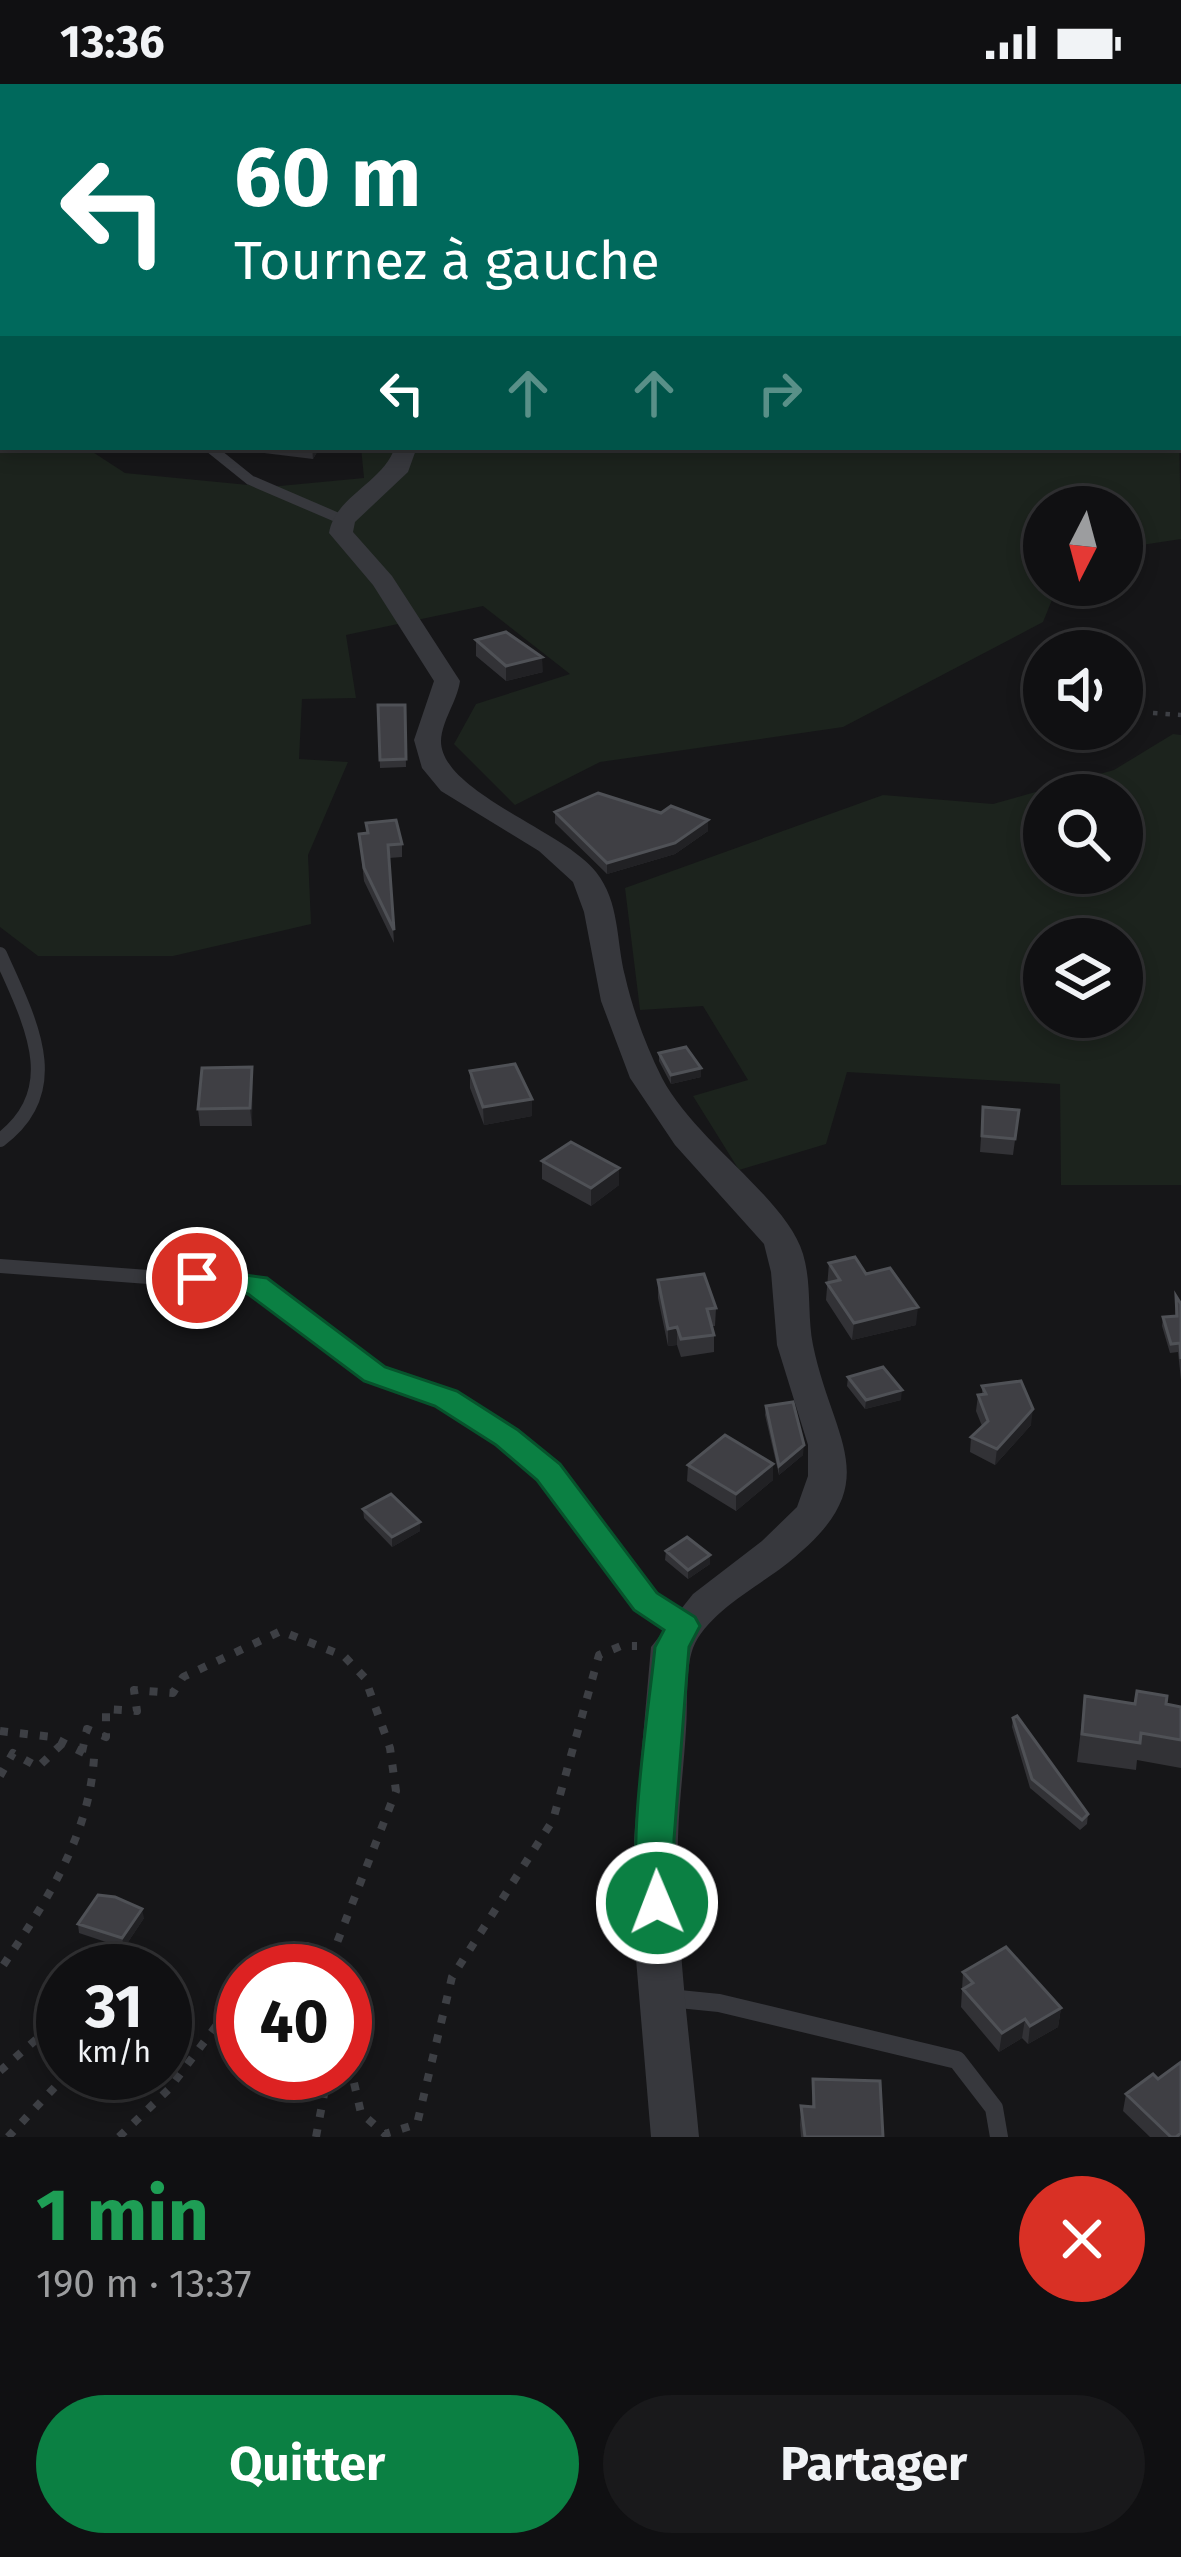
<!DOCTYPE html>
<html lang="fr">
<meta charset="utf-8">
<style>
:root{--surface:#101012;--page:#19191b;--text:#f1f3f6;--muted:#9c9d9f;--line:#303032;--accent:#0b8043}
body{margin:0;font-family:"Fira Sans",sans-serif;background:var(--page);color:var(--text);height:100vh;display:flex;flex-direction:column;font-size:45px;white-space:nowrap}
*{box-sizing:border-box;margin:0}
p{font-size:39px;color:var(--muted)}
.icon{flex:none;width:66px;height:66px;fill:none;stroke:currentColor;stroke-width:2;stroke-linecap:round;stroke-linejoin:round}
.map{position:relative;height:2053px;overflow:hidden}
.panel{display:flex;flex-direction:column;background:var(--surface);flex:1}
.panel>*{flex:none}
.banner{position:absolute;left:0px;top:0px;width:1182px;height:366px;box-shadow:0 6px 18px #0003,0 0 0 3px var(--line);background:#00695c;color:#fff;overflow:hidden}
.needle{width:78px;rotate:186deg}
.buttons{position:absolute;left:1023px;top:402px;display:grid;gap:24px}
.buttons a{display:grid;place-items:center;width:120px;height:120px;border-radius:50%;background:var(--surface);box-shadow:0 6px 18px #0003,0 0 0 3px var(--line);font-size:60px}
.speed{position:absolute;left:36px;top:1860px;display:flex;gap:24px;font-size:60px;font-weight:700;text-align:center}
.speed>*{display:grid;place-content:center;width:156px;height:156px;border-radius:50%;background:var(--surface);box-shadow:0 6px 18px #0003,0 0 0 3px var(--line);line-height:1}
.speed small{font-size:30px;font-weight:400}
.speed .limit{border:18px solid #d22;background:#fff;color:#111}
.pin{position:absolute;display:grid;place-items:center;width:102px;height:102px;color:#fff;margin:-51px;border:6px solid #fff;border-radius:50%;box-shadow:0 3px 12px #0007}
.me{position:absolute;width:132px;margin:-66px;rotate:359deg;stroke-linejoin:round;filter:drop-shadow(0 0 9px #0008)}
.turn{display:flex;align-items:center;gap:42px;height:252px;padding:0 36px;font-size:54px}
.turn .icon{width:156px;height:156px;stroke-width:2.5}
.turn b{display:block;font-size:84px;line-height:102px}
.lanes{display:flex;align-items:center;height:114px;padding:0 36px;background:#0003;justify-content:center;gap:60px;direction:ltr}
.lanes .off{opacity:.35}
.round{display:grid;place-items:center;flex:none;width:126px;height:126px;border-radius:63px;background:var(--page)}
.headline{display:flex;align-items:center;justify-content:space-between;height:204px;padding:0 36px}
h1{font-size:72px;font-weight:700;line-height:90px;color:#1e9e55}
.primary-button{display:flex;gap:24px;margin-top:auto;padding:24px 36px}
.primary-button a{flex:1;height:138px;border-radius:72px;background:var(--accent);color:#fff;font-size:48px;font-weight:700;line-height:138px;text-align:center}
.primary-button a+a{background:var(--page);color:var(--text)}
.status{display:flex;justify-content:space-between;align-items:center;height:84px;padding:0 60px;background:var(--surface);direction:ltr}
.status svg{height:33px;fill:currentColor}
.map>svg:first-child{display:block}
.green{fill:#1c231d;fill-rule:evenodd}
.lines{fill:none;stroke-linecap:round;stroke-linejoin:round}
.path-far1{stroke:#3d3f44;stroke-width:4.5;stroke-dasharray:4.5 8;stroke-linecap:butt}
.path{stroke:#3d3f44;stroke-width:8;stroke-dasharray:8 12;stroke-linecap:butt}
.service-far2{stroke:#37383d;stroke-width:10}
.service-far1{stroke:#37383d;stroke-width:14}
.service{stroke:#37383d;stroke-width:18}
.minor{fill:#37383d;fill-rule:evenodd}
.tertiary{fill:#37383d;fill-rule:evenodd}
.wall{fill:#323236}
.shaded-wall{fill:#212124}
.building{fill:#3f3f44;stroke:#4f5156;stroke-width:3}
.route{fill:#0b8043;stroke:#07532c;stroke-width:3}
</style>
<div class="status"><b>13:36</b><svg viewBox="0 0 49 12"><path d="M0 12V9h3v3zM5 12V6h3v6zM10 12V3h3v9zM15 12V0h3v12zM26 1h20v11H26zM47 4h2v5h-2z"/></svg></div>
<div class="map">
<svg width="1181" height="2053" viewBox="0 0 1181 2053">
<rect width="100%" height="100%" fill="#161618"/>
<path class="green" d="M 0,329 L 3,363 L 85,363 L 125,389 L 269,403 L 364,394 L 361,363 L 1179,363 L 1179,345 L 1181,455 L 1122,464 L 1122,423 L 1044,423 L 1044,501 L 1058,501 L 1043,538 L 843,643 L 600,678 L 515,721 L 454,660 L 476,620 L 570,590 L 483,522 L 346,551 L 356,614 L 302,615 L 299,675 L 348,678 L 308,771 L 311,840 L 173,872 L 38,872 L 0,843 Z
M 1173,650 L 1181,651 L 1181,1101 L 1061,1101 L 1060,1000 L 847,988 L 826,1060 L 739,1086 L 693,1012 L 748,996 L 703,922 L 640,926 L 625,804 L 883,711 L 993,720 L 1114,686 ZM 1044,711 L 1122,711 L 1122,789 L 1044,789 ZM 1044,855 L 1122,855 L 1122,933 L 1044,933 Z"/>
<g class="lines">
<path class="path-far1" d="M 1153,629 L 1181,631"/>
<path class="path" d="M 0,1647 L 52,1653 L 94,1674 C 89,1754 44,1821 0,1886
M 82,1668 L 87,1645 L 106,1653 L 106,1625 L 137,1627 L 134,1606 L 173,1609 L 183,1593 L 281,1547 L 344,1572 L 365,1594 L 390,1664 L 396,1707 L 326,1887
M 0,1692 L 13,1669 L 38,1683 L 63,1659
M 255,1887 L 277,1862 L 307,1862 L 324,1887
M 345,1960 L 361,2029 L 385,2050 L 417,2040 L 452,1893 L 553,1736 L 599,1571 L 621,1562 L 637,1562
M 0,1987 L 63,1932
M 8,2053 L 68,1989
M 119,2053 L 169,2005 L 243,1906
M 316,2053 L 328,1989"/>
<path class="service-far2" d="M 209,363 L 250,396 L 343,436"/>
<path class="service-far1" d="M 0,870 C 28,934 69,1005 0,1056
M 0,1182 L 256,1201 L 374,1290 L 446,1314 L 472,1330"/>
<path class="service" d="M 467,1327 L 549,1388 L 645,1517 L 683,1542
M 669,1914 L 719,1919 L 957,1976 L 994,2024 L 999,2053"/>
<path class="minor" d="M 587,0 L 603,0 L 605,3 L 589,3 Z
M 1179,112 L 1181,112 L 1181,122 L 1179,122 Z"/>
<path class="tertiary" d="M 204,0 L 227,0 L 229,3 L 206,3 Z
M 395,363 L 417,363 L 408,388 L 355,438 L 353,448 L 392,492 L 460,597 C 457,618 442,636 441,657 C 441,708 565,747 596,788 C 620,818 616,857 625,892 C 633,927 646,962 662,994 C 695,1057 786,1114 803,1170 C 812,1200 807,1231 813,1261 C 834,1363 892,1400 780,1485 C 753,1505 706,1531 693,1564 C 685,1586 688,1621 686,1645 C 684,1681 679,1718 678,1754 C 675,1854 690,1954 699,2053 L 651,2053 L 634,1851 L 634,1755 L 651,1563 L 693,1510 L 762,1457 L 797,1423 L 808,1392 L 808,1361 L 777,1261 L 771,1188 L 764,1160 L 675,1061 L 630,994 L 601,917 L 584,828 L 573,798 L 539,767 L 441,707 L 422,684 L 414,656 L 434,597 L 373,501 L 329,449 C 335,412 383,399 395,363 Z"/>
</g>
<path class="wall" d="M 1054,0 L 1181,0 L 1181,56 L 1179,56 L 1179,3 L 1061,3 Z
M 260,363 L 320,363 L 313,375 L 264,369 Z
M 476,556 L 543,588 L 506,597 L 476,572 Z
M 378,621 L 405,621 L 406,683 L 380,684 Z
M 555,728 L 661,729 L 708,736 L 708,747 L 675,770 L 607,790 L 555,739 Z
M 366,739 L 402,760 L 402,773 L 389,774 L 394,859 L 364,797 L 359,750 L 367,749 Z
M 659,969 L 701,984 L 701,993 L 671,1000 L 659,977 Z
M 252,983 L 252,1042 L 200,1042 L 198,1025 Z
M 470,987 L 532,1032 L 484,1041 L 470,1004 Z
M 983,1023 L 1019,1026 L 1013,1071 L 980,1068 Z
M 542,1077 L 619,1084 L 619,1101 L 591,1122 L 542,1095 Z
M 829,1179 L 866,1190 L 916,1241 L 852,1256 L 826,1216 Z
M 658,1196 L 716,1224 L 715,1242 L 712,1242 L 714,1251 L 714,1268 L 681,1273 L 677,1261 L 668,1262 L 658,1214 Z
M 1176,1213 L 1181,1221 L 1181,1296 L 1178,1268 L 1170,1269 L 1162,1242 L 1163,1233 L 1175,1232 Z
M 848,1293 L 901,1316 L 865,1325 L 847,1302 Z
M 982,1302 L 1031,1341 L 995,1381 L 970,1368 L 971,1353 L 982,1342 L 976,1327 L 978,1311 L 982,1311 Z
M 766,1322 L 803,1371 L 779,1391 L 765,1331 Z
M 688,1381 L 773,1396 L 736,1427 L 687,1397 Z
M 363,1425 L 420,1447 L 392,1463 L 364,1434 Z
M 666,1467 L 710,1480 L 688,1495 L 665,1476 Z
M 1137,1607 L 1166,1620 L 1181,1623 L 1181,1684 L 1137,1676 L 1136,1686 L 1077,1678 L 1085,1612 L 1134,1620 Z
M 1013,1634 L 1088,1730 L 1087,1740 L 1080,1746 L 1030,1704 L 1012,1643 Z
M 144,1834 L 124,1864 L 79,1849 L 78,1840 Z
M 963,1888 L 1061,1924 L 1058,1943 L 1028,1960 L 1022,1954 L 999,1968 L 961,1923 Z
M 813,1995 L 883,2053 L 801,2053 L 800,2041 L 801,2022 L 812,2023 Z
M 1158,1995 L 1181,2053 L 1150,2053 L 1123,2027 L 1126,2010 Z"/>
<path class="shaded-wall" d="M 312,363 L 320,363 L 313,375 Z
M 542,573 L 543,588 L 506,597 L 506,582 Z
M 708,736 L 708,747 L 675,770 L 607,790 L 607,779 Z
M 252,983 L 253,1000 L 252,1042 L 250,1024 Z
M 701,984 L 701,993 L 671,1000 L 671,991 Z
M 532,1015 L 532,1032 L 484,1041 L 483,1023 Z
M 619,1084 L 619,1101 L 591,1122 L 591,1104 Z
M 918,1223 L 916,1241 L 852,1256 L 854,1239 Z
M 677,1243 L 677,1261 L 668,1262 L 668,1245 Z
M 902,1306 L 901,1316 L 865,1325 L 866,1316 Z
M 1033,1325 L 1031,1341 L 995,1381 L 997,1365 Z
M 804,1361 L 803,1371 L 779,1391 L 779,1382 Z
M 773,1380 L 773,1396 L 736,1427 L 736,1410 Z
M 420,1438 L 420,1447 L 392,1463 L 392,1453 Z
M 710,1471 L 710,1480 L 688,1495 L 688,1486 Z
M 142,1825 L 144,1834 L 124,1864 L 122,1854 Z
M 1061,1924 L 1058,1943 L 1028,1960 L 1030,1942 Z
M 1025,1935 L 1022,1954 L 999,1968 L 1002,1949 Z"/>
<path class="building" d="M 156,0 L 210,0 L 211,2 L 255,0 L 249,3 L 154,3 Z
M 545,0 L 588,0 L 573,3 L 541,3 Z
M 629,0 L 785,0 L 786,3 L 634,3 Z
M 1095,0 L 1181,0 L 1181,38 L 1179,38 L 1179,3 L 1124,3 Z
M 506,548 L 542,573 L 506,582 L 476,556 Z
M 378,621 L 405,621 L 406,675 L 380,676 Z
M 598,709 L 661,729 L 671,722 L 708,736 L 675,759 L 607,779 L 555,728 Z
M 396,736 L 402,760 L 388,761 L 394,846 L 364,784 L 359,750 L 368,749 L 366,739 Z
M 686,963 L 701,984 L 671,991 L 659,969 Z
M 515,980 L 532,1015 L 483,1023 L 470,987 Z
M 252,983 L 250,1024 L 198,1025 L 202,984 Z
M 983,1023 L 1019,1026 L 1015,1055 L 982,1052 Z
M 571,1058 L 619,1084 L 591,1104 L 542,1077 Z
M 855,1173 L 866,1190 L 890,1184 L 918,1223 L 854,1239 L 827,1199 L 840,1196 L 829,1179 Z
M 704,1190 L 716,1224 L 707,1225 L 714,1251 L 681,1255 L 677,1243 L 668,1245 L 658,1196 Z
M 1176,1212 L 1181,1220 L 1181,1275 L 1180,1259 L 1171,1260 L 1163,1233 L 1177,1232 Z
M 883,1283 L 902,1306 L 866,1316 L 848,1293 Z
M 1021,1297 L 1033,1325 L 997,1365 L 971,1353 L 988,1337 L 978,1311 L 986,1310 L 982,1302 Z
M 793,1318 L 804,1361 L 779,1382 L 766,1322 Z
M 725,1351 L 773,1380 L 736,1410 L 688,1381 Z
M 391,1410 L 420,1438 L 392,1453 L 363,1425 Z
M 687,1453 L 710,1471 L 688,1486 L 666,1467 Z
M 1137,1607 L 1167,1612 L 1166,1620 L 1181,1623 L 1181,1656 L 1141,1649 L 1140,1659 L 1082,1650 L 1085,1612 L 1135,1620 Z
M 1017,1632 L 1088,1730 L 1082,1736 L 1032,1695 L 1013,1634 Z
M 98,1811 L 115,1813 L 142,1825 L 122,1854 L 78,1840 Z
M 1006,1863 L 1061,1924 L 1030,1942 L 1025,1935 L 1002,1949 L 963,1905 L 973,1899 L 963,1888 Z
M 1181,1978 L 1181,2049 L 1176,2053 L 1171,2053 L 1126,2010 L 1153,1990 L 1158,1995 Z
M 813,1995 L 880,1997 L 883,2053 L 805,2053 L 801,2022 L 814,2023 Z"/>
<path class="route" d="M 197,1184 L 267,1194 L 385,1283 L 457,1307 L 518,1346 L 560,1380 L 657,1509 L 695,1533 L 700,1542 L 689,1563 L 674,1755 L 675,1819 L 670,1830 L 657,1834 L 644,1830 C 622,1787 650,1618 655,1563 L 664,1546 L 634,1526 L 537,1396 L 496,1361 L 435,1322 L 364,1297 L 248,1210 L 187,1201 L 182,1194 Z"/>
</svg>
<div class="buttons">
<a><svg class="needle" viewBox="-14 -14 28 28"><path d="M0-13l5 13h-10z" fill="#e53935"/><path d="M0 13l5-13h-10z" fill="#9c9d9f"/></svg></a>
<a><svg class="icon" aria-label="sound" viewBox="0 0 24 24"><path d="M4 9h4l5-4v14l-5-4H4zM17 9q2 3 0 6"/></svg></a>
<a><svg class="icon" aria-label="search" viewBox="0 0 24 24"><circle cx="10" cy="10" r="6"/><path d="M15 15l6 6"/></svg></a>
<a><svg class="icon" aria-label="layers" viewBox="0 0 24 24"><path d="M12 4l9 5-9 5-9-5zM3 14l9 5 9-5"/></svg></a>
</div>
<div class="speed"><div>31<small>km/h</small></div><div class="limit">40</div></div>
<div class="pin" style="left:197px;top:1194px;background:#d93025"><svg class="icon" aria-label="arrive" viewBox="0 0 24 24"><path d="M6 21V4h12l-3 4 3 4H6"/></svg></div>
<svg class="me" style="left:657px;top:1819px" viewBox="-20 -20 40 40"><circle r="17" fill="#0b8043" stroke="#fff" stroke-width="3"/><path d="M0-11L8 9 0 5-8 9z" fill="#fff"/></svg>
<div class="banner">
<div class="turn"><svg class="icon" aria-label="left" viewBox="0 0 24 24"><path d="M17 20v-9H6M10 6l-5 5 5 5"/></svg><div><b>60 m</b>Tournez à gauche</div></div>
<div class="lanes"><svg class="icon" aria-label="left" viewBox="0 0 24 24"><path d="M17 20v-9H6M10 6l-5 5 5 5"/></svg><svg class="icon off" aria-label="ahead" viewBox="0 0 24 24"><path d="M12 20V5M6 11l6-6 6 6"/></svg><svg class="icon off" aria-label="ahead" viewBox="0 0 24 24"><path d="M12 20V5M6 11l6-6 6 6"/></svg><svg class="icon off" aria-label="right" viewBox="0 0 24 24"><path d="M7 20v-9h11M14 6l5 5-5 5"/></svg></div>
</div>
</div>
<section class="panel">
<div class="headline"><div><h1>1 min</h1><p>190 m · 13:37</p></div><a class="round" style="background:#d93025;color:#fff"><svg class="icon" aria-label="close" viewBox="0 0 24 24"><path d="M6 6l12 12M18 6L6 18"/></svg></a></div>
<div class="primary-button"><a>Quitter</a><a>Partager</a></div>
</section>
